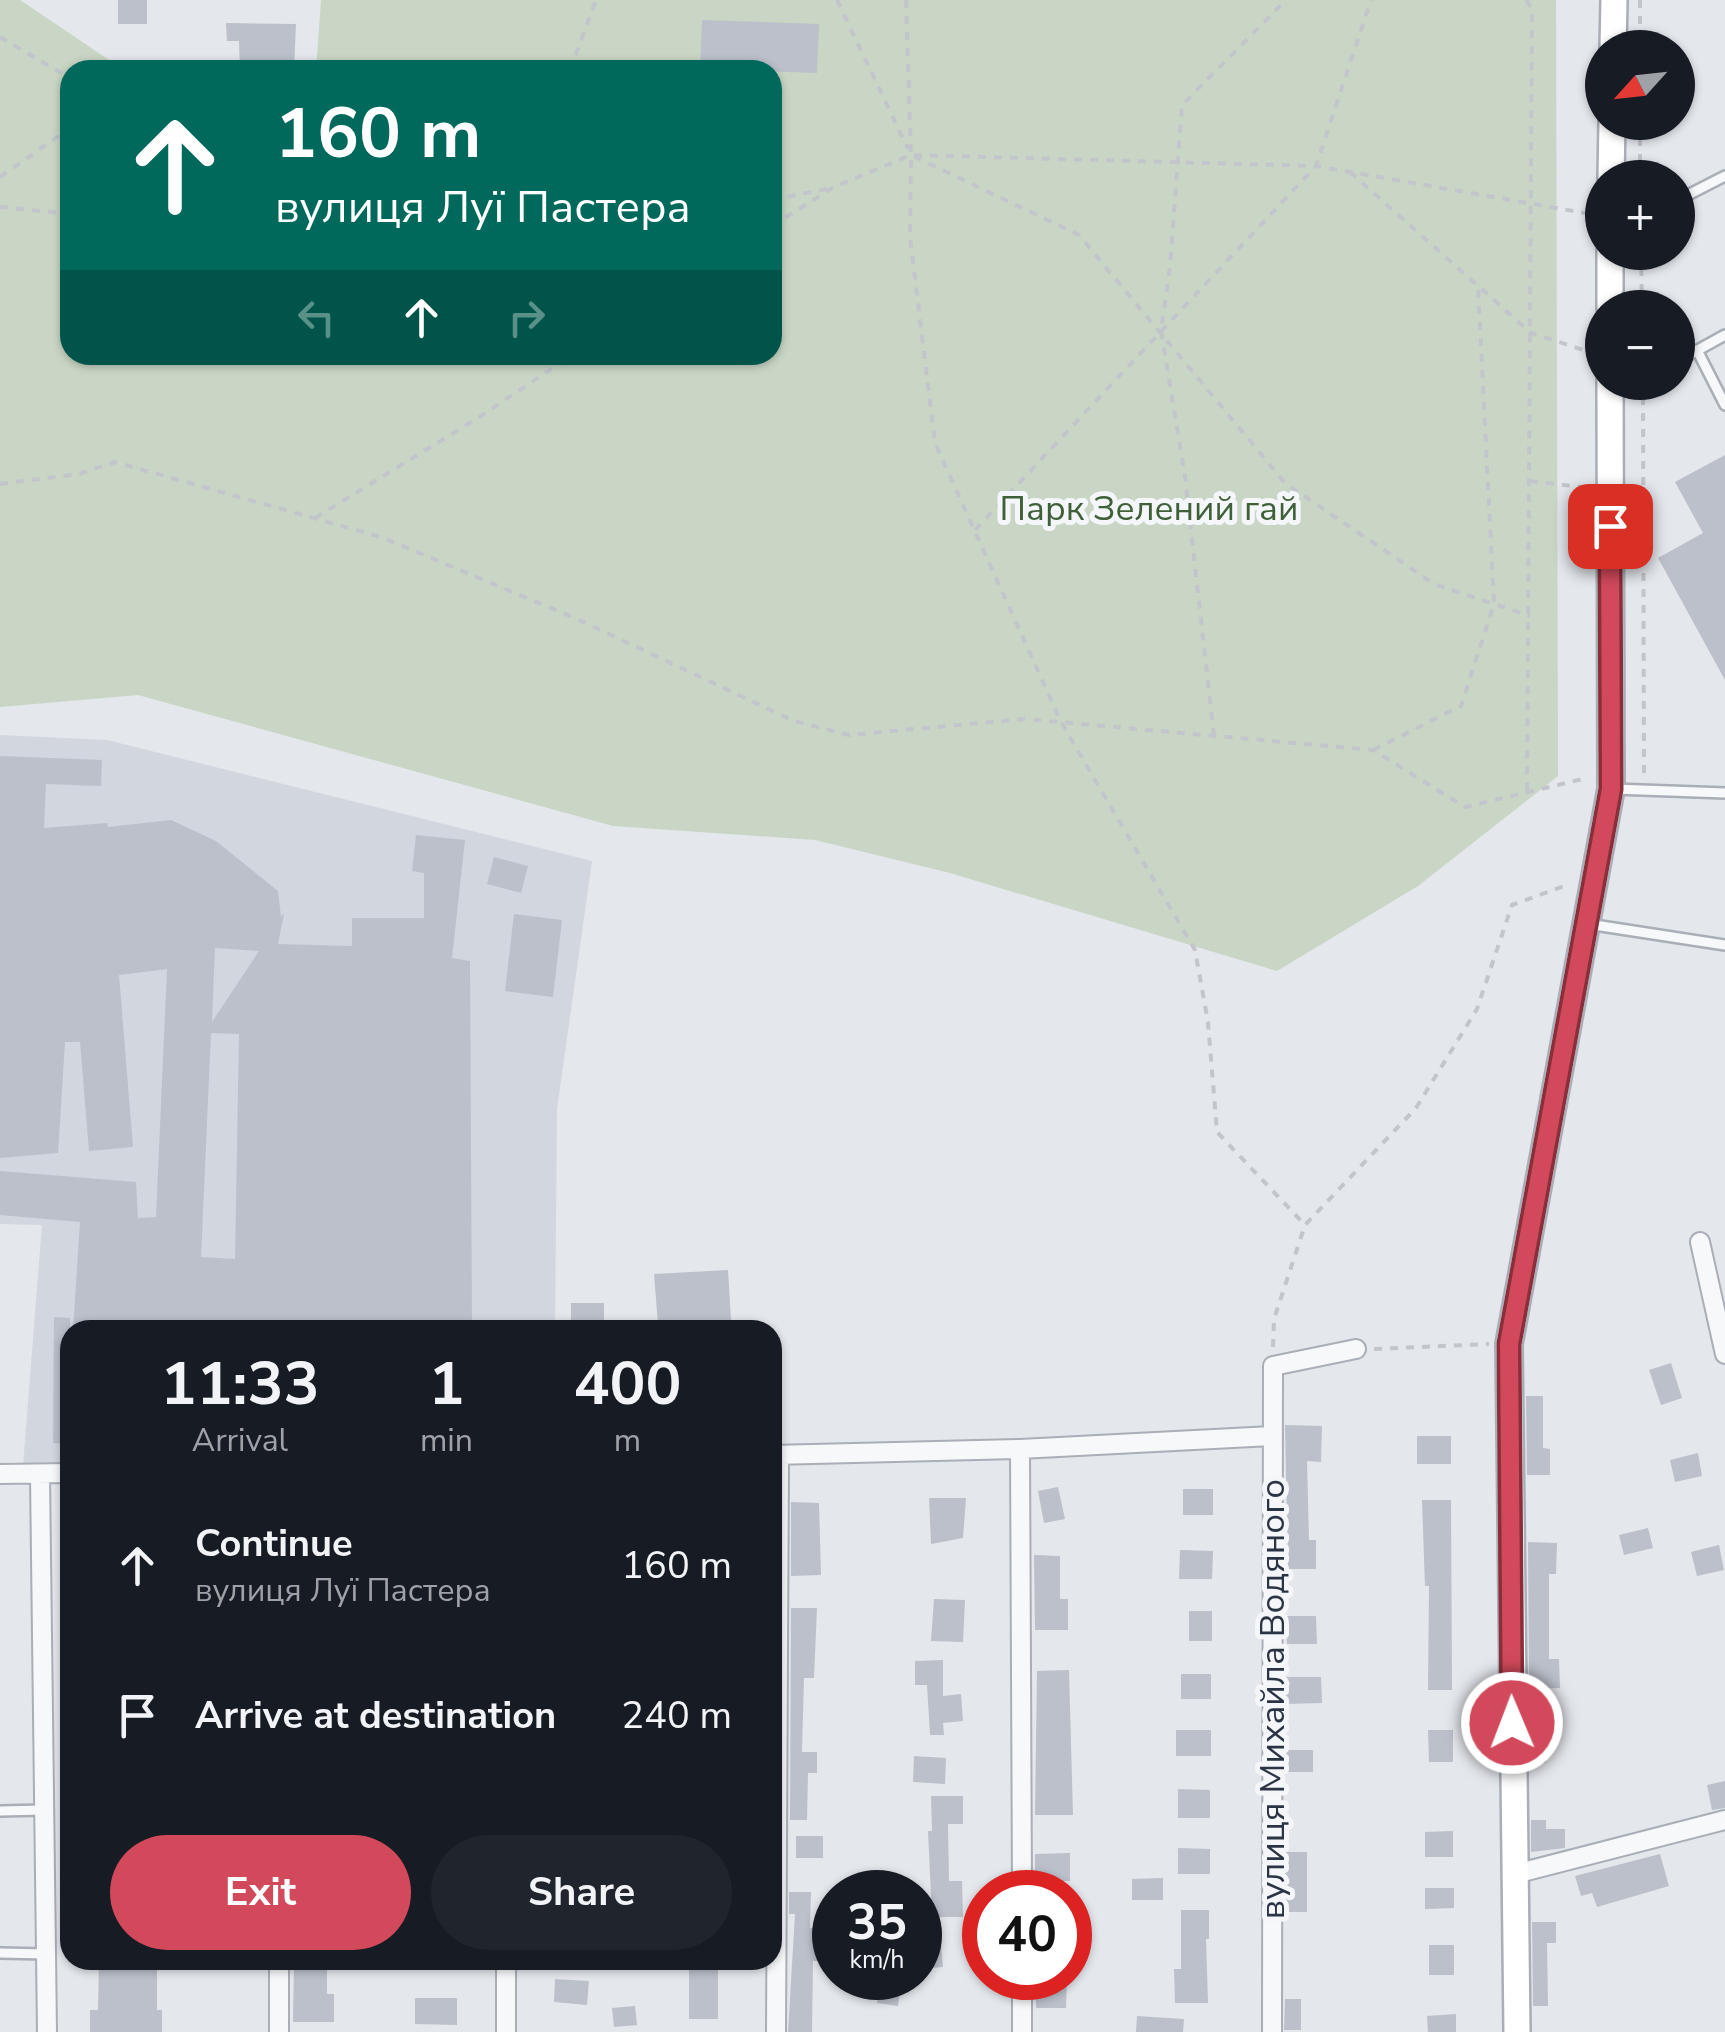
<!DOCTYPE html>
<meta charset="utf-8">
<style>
:root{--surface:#171b24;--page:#20242c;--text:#f1f3f6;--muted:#9ea1a6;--accent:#d1495b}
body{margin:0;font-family:"Nunito Sans",sans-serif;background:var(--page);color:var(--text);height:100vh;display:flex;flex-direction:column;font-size:38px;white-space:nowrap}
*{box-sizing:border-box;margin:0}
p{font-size:32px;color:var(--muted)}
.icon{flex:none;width:55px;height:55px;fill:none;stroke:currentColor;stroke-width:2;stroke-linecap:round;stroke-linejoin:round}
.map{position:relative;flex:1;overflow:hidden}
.sheet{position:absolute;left:60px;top:1320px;width:722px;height:650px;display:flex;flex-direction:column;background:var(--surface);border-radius:30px;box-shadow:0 2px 8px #0004}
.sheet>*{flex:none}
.hud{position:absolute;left:60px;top:60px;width:722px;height:305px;border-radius:30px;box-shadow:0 2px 8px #0004;background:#00695c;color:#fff;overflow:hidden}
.needle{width:65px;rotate:243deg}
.tools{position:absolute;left:1585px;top:30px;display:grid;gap:20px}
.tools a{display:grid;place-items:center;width:110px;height:110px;border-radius:50%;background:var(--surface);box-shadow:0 2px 8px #0004;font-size:50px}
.speed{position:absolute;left:812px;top:1870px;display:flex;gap:20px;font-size:50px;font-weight:700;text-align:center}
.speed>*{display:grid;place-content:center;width:130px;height:130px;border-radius:50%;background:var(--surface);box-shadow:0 2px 8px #0004;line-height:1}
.speed small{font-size:25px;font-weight:400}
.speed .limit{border:15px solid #d22;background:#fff;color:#111}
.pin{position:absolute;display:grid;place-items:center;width:85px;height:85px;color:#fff;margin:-42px;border-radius:20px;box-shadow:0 5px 15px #0006}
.me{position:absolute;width:110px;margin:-55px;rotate:359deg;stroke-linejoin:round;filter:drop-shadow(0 0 8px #0008)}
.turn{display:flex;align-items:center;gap:35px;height:210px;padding:0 50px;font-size:45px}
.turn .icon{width:130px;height:130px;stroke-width:2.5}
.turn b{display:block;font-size:70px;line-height:85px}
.lanes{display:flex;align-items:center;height:95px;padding:0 50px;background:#0003;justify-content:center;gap:50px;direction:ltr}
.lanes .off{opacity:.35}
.eta{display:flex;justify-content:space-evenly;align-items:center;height:170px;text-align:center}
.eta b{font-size:60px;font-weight:700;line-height:70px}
.primary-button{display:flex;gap:20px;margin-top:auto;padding:20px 50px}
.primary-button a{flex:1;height:115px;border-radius:60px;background:var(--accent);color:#fff;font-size:40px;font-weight:700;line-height:115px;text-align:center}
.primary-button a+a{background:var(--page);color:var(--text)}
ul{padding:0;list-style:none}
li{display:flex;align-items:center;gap:30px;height:150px;padding:0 50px}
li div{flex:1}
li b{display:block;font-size:38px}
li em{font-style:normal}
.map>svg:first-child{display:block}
.built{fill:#d2d6de}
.green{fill:#c9d6c5}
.building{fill:#bbc0ca;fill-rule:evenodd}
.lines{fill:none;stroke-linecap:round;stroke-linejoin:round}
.lane-casing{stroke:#a9aeb7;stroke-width:14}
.street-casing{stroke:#a9aeb7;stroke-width:22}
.secondary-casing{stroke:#a9aeb7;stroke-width:30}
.path{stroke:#c2c5cb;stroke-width:4;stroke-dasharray:8 8;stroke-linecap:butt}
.lane{stroke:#f7f8fa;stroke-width:9}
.street{stroke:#f7f8fa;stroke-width:18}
.secondary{stroke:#fff;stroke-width:25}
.route-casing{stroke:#882f3b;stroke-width:25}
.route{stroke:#d1495b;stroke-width:18}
.labels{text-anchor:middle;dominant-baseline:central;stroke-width:10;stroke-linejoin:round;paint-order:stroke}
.park-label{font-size:35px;fill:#3f6138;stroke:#f4f6f9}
.street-label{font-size:35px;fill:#2b3445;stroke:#f4f6f9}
</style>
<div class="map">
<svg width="1725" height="2032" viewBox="0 0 1725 2032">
<rect width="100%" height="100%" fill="#e4e7ec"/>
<path class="built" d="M 0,735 L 107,740 L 592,861 L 557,1109 L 555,1330 L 70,1330 L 70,1464 L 23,1466 L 42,1225 L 0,1224 Z"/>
<path class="green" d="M 0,0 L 20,0 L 124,70 L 70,70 L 70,355 L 772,355 L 772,70 L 316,70 L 321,0 L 1556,0 L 1558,776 L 1418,886 L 1277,971 L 950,873 L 815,840 L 613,826 L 138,695 L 0,707 Z"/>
<path class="building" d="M 118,0 L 147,0 L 147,24 L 118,24 Z
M 702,20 L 819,24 L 817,73 L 700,69 Z
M 226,23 L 296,24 L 294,70 L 240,70 L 239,41 L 227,41 Z
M 1725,455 L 1725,680 L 1658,558 L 1703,533 L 1675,482 Z
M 0,756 L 102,760 L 101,786 L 46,784 L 44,828 L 107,823 L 108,827 L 171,820 L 216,841 L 278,891 L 281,917 L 284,913 L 278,944 L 352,946 L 352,918 L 424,918 L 424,873 L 412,871 L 416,835 L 465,840 L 452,958 L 470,961 L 472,1330 L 73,1330 L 80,1222 L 0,1215 L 0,1171 L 136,1182 L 138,1218 L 156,1217 L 167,969 L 119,975 L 133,1147 L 89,1151 L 80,1042 L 65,1042 L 58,1153 L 0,1158 ZM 215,948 L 259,951 L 212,1022 ZM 211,1033 L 239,1034 L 235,1259 L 201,1257 Z
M 494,857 L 528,866 L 521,893 L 487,884 Z
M 514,914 L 562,920 L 553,997 L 505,991 Z
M 728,1270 L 731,1320 L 658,1324 L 654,1274 Z
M 571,1303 L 604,1303 L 604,1330 L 571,1330 Z
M 54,1317 L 70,1318 L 70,1444 L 53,1443 Z
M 1671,1363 L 1682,1398 L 1661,1405 L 1649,1370 Z
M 1526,1396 L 1543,1396 L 1543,1448 L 1550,1449 L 1550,1475 L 1527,1475 Z
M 1285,1425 L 1322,1426 L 1321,1462 L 1307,1461 L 1309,1540 L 1316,1540 L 1316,1569 L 1288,1569 Z
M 1417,1436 L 1451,1436 L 1451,1464 L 1417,1464 Z
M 1698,1453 L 1702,1476 L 1675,1482 L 1670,1460 Z
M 1058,1487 L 1065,1519 L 1044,1523 L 1038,1491 Z
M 1183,1489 L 1213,1489 L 1213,1515 L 1183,1515 Z
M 929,1498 L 966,1498 L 963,1538 L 931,1544 Z
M 1422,1500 L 1451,1500 L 1452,1690 L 1428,1690 L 1429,1586 L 1425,1586 Z
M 791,1502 L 819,1503 L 821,1575 L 791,1576 Z
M 1648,1528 L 1653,1548 L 1624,1555 L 1619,1535 Z
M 1528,1542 L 1557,1543 L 1556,1574 L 1549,1574 L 1549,1659 L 1559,1659 L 1560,1688 L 1529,1689 Z
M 1719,1545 L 1724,1570 L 1697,1576 L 1691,1552 Z
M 1180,1550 L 1213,1551 L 1212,1579 L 1179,1579 Z
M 1034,1555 L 1060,1556 L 1060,1599 L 1068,1599 L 1068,1630 L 1035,1630 Z
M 934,1599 L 965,1600 L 963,1642 L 931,1641 Z
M 791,1608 L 817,1608 L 814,1678 L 804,1678 L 802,1752 L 817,1752 L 817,1773 L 808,1773 L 807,1820 L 790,1820 Z
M 1189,1611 L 1212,1611 L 1212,1641 L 1189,1641 Z
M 1286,1616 L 1316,1616 L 1317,1644 L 1287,1644 Z
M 943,1660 L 943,1696 L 961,1694 L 963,1721 L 943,1723 L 944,1735 L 930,1735 L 927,1685 L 915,1685 L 915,1661 Z
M 1069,1670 L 1073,1815 L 1035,1815 L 1037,1671 Z
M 1181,1674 L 1211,1674 L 1211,1699 L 1181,1699 Z
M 1285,1677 L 1321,1677 L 1322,1703 L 1285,1704 Z
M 1176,1730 L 1211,1730 L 1211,1756 L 1176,1756 Z
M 1428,1730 L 1453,1730 L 1453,1762 L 1429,1762 Z
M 1530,1732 L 1546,1733 L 1546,1763 L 1530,1763 Z
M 1285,1750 L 1313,1750 L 1313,1772 L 1285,1772 Z
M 914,1756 L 946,1758 L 945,1784 L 913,1782 Z
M 1725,1781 L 1725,1808 L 1712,1810 L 1707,1785 Z
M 1178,1789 L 1210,1790 L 1210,1818 L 1178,1818 Z
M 931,1796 L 963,1796 L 963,1824 L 948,1824 L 949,1881 L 962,1881 L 963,1917 L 932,1917 L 928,1831 L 932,1831 Z
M 1531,1820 L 1546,1820 L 1546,1829 L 1565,1829 L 1565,1848 L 1531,1852 Z
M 1453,1831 L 1453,1857 L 1425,1857 L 1425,1832 Z
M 796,1836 L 823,1836 L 823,1858 L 796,1858 Z
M 1178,1848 L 1210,1849 L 1210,1874 L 1178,1874 Z
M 1285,1852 L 1307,1852 L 1307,1912 L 1285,1912 Z
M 1070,1853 L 1070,1881 L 1035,1881 L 1035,1854 Z
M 1660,1854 L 1669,1886 L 1597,1907 L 1592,1893 L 1581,1896 L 1575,1876 Z
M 1163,1878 L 1163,1900 L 1132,1900 L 1132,1879 Z
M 1425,1888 L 1454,1888 L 1454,1908 L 1425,1909 Z
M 789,1892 L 811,1892 L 810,1928 L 823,1929 L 823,1961 L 813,1961 L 812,2032 L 788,2032 L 795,1914 L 789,1914 Z
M 1181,1910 L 1209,1910 L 1209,1939 L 1206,1939 L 1208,2003 L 1175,2003 L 1174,1969 L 1181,1969 Z
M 1532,1922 L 1556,1922 L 1556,1943 L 1547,1943 L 1548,2006 L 1533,2006 Z
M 941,1944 L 943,1967 L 920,1969 L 920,1945 Z
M 1429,1945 L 1454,1945 L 1454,1975 L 1429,1975 Z
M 99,1960 L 157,1960 L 157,2010 L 162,2010 L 162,2032 L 90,2032 L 90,2010 L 98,2010 Z
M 294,1960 L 327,1960 L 327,1994 L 334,1994 L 334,2022 L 293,2022 Z
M 689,1960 L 718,1960 L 718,2019 L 689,2019 Z
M 880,1978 L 902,1978 L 898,2006 L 877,2003 Z
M 1036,1978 L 1067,1978 L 1066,2008 L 1036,2008 Z
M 555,1979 L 589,1981 L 587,2005 L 554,2002 Z
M 415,1998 L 457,1998 L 457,2025 L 415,2024 Z
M 1285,1999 L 1301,1999 L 1301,2030 L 1284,2030 Z
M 635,2006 L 637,2025 L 614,2027 L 612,2008 Z
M 1456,2014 L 1456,2032 L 1428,2032 L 1427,2016 Z
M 1137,2016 L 1184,2019 L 1183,2032 L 1136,2032 Z"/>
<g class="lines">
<defs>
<path id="lane" d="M 1678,200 L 1725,176
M 1697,350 L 1725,405
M 1678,361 L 1725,335
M 1612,395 L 1642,382
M 1614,789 L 1725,793
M 1588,924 L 1725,945
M 0,1811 L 44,1810
M 0,1953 L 46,1954"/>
<path id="street" d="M 1700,1242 L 1725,1354
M 1020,1449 L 1022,1892
M 772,1455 L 1020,1449 L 1272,1436
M 0,1474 L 70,1473
M 40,1476 L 47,2032
M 1515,1874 L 1725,1820
M 279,1960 L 279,2032
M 1022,1978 L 1022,2032
M 506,2032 L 506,1960
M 776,2032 L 779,1455
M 1272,2032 L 1273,1366 L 1356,1349"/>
<path id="secondary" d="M 1613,48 L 1614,0
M 1611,178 L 1612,122
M 1610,252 L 1610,308
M 1517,2032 L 1509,1344 L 1611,789 L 1610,382"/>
</defs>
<use href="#lane" class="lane-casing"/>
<use href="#street" class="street-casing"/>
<use href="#secondary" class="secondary-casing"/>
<path class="path" d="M 837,0 L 908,149
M 906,0 L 911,155 L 910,237 L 935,443 L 1061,722 L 1195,950 L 1208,1022 L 1217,1132 L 1305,1225
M 1526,0 L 1532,9 L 1527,792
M 1640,0 L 1640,48
M 0,37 L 70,78
M 570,70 L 596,0
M 1640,122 L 1640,178
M 914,155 L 1316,166 L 1371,0
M 1350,172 L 1531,333 L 1602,356
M 0,177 L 70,128
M 772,200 L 831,188
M 0,207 L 70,214
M 772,226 L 834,187 L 911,155 L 1079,235 L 1285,483 L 1434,584 L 1530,616
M 1641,252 L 1642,308
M 1643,397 L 1644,778
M 1530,481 L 1590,488
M 0,484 L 79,474 L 115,462 L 381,537 L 577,619 L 794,721 L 849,735 L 1025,719 L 1373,750 L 1465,807 L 1587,778
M 315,518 L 481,416 L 572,355
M 975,530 L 1316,166 L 1602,216
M 1214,736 L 1185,477 L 1161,330 L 1170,267 L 1182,105 L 1286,0
M 1373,750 L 1461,706 L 1494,604 L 1478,286
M 1273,1347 L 1274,1319 L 1305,1225 L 1416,1108 L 1477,1009 L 1512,905 L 1570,884
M 1374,1349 L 1489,1344"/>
<use href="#lane" class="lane"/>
<use href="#street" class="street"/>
<use href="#secondary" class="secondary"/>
</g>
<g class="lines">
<defs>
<path id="route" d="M 1512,1723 L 1509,1344 L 1611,789 L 1610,526"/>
</defs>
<use href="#route" class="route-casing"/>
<use href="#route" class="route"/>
</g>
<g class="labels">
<g class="park-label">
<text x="1149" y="508">Парк Зелений гай</text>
</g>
<g class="street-label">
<text transform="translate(1272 1699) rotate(-90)">вулиця Михайла Водяного</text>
</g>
</g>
</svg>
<div class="tools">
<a><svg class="needle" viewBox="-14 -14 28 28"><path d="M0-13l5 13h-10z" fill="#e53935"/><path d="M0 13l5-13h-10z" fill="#9ea1a6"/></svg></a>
<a>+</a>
<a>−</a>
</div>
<div class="speed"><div>35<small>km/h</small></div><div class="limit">40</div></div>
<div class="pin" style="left:1610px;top:526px;background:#d93025"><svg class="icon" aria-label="arrive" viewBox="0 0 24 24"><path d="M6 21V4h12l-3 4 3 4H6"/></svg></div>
<svg class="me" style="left:1512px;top:1723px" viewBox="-20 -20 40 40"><circle r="17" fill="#d1495b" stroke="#fff" stroke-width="3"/><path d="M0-11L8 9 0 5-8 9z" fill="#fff"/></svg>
<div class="hud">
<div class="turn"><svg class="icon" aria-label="ahead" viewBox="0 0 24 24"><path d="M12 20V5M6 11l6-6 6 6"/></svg><div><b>160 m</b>вулиця Луї Пастера</div></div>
<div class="lanes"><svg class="icon off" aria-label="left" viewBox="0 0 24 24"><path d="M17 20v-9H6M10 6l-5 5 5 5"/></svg><svg class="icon" aria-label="ahead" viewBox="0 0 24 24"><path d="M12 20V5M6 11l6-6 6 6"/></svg><svg class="icon off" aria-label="right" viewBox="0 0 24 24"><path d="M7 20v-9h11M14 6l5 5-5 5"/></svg></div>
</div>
<section class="sheet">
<div class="eta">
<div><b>11:33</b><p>Arrival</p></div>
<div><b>1</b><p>min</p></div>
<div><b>400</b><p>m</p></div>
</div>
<ul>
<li><svg class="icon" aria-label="ahead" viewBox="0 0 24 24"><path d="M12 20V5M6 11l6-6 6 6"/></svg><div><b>Continue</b><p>вулиця Луї Пастера</p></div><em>160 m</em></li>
<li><svg class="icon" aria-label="arrive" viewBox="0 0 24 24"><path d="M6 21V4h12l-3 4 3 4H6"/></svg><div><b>Arrive at destination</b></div><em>240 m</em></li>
</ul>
<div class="primary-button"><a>Exit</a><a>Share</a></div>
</section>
</div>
